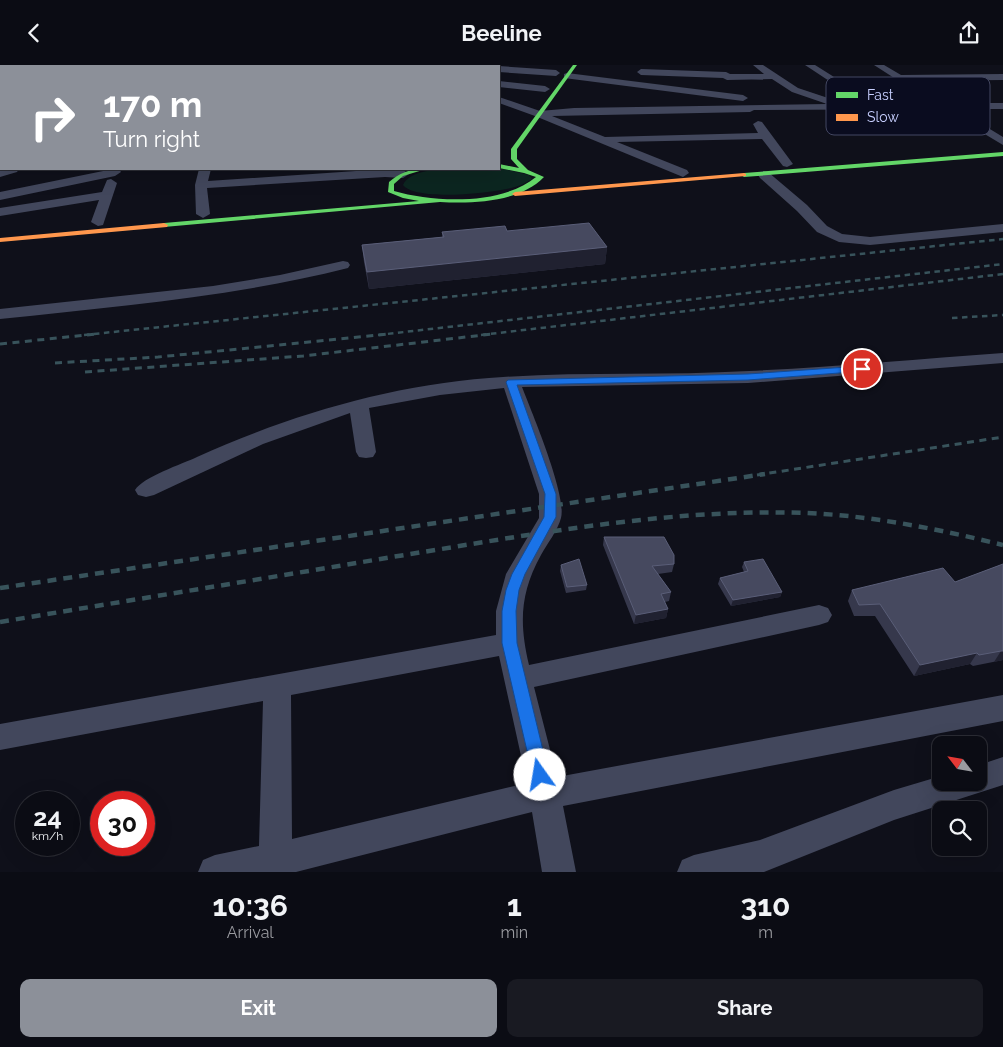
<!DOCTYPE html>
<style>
:root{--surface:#0b0c14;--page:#191a22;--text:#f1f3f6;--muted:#9a9ba0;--line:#2b2c34;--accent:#8c9099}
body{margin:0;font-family:Raleway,sans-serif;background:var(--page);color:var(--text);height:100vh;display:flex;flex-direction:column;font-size:19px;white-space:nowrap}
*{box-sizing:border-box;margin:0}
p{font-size:16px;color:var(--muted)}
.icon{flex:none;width:28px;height:28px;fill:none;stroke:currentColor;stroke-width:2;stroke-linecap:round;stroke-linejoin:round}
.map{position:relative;height:807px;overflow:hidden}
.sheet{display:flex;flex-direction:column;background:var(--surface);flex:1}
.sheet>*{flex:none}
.hud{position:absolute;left:0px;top:0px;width:500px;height:105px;box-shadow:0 5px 20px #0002,0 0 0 1px var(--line);background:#8c9099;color:#fff;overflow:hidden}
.needle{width:32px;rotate:301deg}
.buttons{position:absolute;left:932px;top:671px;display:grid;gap:10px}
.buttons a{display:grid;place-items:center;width:55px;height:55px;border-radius:10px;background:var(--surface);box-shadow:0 5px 20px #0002,0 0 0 1px var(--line);font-size:25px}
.speed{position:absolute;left:15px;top:726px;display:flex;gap:10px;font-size:25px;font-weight:700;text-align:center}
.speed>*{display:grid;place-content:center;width:65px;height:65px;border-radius:50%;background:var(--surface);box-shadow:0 5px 20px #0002,0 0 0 1px var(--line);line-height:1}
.speed small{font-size:12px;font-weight:400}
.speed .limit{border:8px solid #d22;background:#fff;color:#111}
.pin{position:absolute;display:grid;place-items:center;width:42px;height:42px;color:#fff;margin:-21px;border:2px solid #fff;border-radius:50%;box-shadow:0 1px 5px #0007}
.me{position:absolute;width:55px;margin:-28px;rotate:347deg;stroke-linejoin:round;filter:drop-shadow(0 0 4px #0008)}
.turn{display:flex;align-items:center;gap:18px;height:105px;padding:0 20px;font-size:22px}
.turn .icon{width:65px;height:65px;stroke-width:2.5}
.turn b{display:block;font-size:35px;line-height:42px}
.eta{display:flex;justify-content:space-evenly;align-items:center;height:85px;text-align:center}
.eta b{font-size:30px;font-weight:700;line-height:35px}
.action{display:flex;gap:10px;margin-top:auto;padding:10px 20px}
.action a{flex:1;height:58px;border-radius:10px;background:var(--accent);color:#fff;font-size:20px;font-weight:700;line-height:58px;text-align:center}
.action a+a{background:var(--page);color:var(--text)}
header{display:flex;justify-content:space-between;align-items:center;height:65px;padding:0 20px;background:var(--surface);font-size:22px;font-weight:700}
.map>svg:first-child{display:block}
.green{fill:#0c2620}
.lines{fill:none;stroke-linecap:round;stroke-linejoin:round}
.street{fill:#42475c;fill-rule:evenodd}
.fast{fill:#63d668;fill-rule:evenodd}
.slow{fill:#ff974d;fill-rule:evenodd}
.rail-far2{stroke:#38535b;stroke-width:2.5;stroke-dasharray:5.5 4.5;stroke-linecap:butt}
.rail-far1{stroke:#38535b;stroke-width:3;stroke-dasharray:7 5.5;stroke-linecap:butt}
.rail{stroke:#38535b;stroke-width:4.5;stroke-dasharray:9 7;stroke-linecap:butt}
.wall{fill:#36384c}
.shaded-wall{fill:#202130}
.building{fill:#46495f;stroke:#5a5e78}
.route{fill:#1a73e8;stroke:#114b97}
.key{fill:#0a0c1f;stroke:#434762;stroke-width:1}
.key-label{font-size:14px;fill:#c8d0ff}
</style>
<header><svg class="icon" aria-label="back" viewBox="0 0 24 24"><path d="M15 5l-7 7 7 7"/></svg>Beeline<svg class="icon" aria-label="share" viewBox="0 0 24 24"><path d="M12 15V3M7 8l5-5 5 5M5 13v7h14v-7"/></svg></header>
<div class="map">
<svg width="1003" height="807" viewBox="0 0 1003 807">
<rect width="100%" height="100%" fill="#0f101a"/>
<path class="green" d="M 499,103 L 529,110 L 532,114 C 527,117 522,120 518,121 C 498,128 416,137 403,120 C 415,95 479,109 499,103 Z"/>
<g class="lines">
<path class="street" d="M 125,0 L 146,0 L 146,1 L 126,1 Z
M 394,0 L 406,0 L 406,1 L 395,1 Z
M 445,0 L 469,0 L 469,1 L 446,1 Z
M 753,0 L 763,0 L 798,23 L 831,34 L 833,36 L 829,39 L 864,39 L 805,0 L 815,0 L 877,39 L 933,38 L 874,0 L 884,0 L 901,10 L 1003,9 L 1003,15 L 910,16 L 947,38 L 1003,38 L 1003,44 L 957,44 L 1003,72 L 1003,80 L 943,44 L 754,45 L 750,47 L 552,51 L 605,72 L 758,68 L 753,59 L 758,56 L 762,57 L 793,99 L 787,102 L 783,101 L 762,74 L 617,77 L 687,105 L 689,108 L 683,112 L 535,51 L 499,38 L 499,32 L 540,46 L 574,43 L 827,39 L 792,27 L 772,14 L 727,15 L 723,13 L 641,10 L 637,7 L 641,4 L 726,7 L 730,9 L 764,9 Z
M 499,1 L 556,5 L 560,8 L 556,11 L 499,7 Z
M 0,7 L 1,7 L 1,13 L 0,13 Z
M 567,8 L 743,30 L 748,33 L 743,36 L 564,13 L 564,9 Z
M 499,16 L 545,21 L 550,24 L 545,27 L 499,22 Z
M 0,45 L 1,45 L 1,51 L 0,51 Z
M 0,104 L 19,104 L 17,107 L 0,112 Z
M 113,104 L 119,104 L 121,107 L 115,111 L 0,135 L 0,127 Z
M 199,104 L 211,104 L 208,116 L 385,104 L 403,105 L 409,109 L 403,113 L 385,112 L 207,123 L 210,149 L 203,153 L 196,149 L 195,120 Z
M 764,106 L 768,107 L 807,140 L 827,161 L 842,169 L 870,172 L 1003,159 L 1003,167 L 870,180 L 839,177 L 817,167 L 797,146 L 760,113 L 758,110 L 760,107 Z
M 111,114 L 117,118 L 103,160 L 98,161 L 91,157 L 99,135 L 0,151 L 0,143 L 102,127 L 107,115 Z
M 343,196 L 348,197 L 350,200 L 348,203 C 233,232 118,241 0,254 L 0,244 L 213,221 L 280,210 Z
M 1003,288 L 1003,298 L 748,318 L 522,322 C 532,348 567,430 561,453 C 558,465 547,479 541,490 C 520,528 519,558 529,600 L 819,540 L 828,543 L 832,550 L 828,557 L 819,560 L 534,622 L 557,712 L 1003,630 L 1003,656 L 563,741 L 576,807 L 542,807 L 532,747 L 296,807 L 198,807 L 203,795 L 215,790 L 259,781 L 263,636 L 0,685 L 0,659 L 496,570 L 496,546 L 506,509 L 539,453 L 539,429 L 504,323 L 440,330 L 369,343 L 376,387 L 373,392 L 366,393 L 359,392 L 356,387 L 350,348 L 263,379 L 154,430 L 146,432 L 138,430 L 135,425 C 143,412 182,399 197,392 C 290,350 388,321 489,313 C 576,306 662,311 749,306 C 834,302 918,294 1003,288 ZM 499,591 L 527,718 L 292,774 L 291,630 Z
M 1003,692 L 1003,720 L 894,755 L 764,807 L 677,807 L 682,795 L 694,790 L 760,775 L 894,725 L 941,711 L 941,718 L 979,718 L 979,700 Z"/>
<path class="fast" d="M 265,0 L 271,0 L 271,1 L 266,1 Z
M 573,0 L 577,0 L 517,84 L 517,94 L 528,105 L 544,112 C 520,137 474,139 440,137 L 164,162 L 160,160 L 164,158 L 419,136 L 403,133 L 388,127 L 389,117 C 400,108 412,103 426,104 L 403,111 L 394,119 L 394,126 C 435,138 502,140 536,112 L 524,108 L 499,103 L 499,99 L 519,103 L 511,94 L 511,84 Z
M 0,29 L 1,30 L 1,32 L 0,33 Z
M 1003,87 L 1003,91 L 744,112 L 741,110 L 744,108 Z"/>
<path class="slow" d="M 744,108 L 746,109 L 746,111 L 515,131 L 512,129 L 515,127 Z
M 164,158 L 168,160 L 167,162 L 0,177 L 0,173 Z"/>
<path class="rail-far2" d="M 952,253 L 1003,250
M 84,270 L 1003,174
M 378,270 L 1003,199
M 481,270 L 1003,209"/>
<path class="rail-far1" d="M 0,279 L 96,269
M 55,298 L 158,292 L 389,269
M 85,307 L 303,291 L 492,269
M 757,410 L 1003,372"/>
<path class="rail" d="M 0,523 L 765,409
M 0,557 C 131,535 262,514 392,492 C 530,470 667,443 807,448 C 874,451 938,464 1003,480"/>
</g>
<path class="wall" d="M 507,166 L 607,182 L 605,199 L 369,224 L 364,197 L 362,180 L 442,172 L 442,167 Z
M 604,472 L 674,499 L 672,507 L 658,509 L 671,527 L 669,536 L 665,537 L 668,544 L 666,553 L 634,559 L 603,480 Z
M 744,497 L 782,527 L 780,532 L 731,541 L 718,519 L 720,513 L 744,507 L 742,502 Z
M 1003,499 L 1003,595 L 973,601 L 970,599 L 914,611 L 875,551 L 854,551 L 848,536 L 852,525 L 955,517 Z
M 561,500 L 587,520 L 586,525 L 566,528 L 560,506 Z"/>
<path class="shaded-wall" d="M 607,182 L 605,199 L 369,224 L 367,207 Z
M 782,527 L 780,532 L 731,541 L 733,535 Z
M 668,544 L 666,553 L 634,559 L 636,550 Z
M 1001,586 L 1003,586 L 1003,595 L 994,597 Z
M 977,588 L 970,599 L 914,611 L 920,600 Z"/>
<path class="building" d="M 589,158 L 607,182 L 367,207 L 362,180 L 444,172 L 442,167 L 505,161 L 507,166 Z
M 604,472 L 664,472 L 674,490 L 674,499 L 652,501 L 671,527 L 661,529 L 668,544 L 636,550 Z
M 579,494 L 587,520 L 567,522 L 561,500 Z
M 763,494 L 782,527 L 733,535 L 720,513 L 748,506 L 744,497 Z
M 1003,499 L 1003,586 L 1001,586 L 979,590 L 977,588 L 920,600 L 880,539 L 859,540 L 852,525 L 943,503 L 955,517 Z"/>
<path class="route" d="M 862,301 L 865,302 L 865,306 L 748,315 L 517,320 L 556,429 L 556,452 L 525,509 L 519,525 L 516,546 L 517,578 L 549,710 L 546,716 L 540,718 L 534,716 L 502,578 L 502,546 L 506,525 L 512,509 L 544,452 L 545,429 L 506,317 L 508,315 L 748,309 Z"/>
<rect x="826" y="12" width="164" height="58" rx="8" class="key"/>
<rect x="836" y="27" width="22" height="6" fill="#63d668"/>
<rect x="836" y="49" width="22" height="7" fill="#ff974d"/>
<g class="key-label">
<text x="867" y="35">Fast</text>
<text x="867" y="57">Slow</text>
</g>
</svg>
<div class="buttons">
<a><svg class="needle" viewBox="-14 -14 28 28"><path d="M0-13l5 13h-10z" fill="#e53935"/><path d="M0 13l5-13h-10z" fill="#9a9ba0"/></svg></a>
<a><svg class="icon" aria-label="search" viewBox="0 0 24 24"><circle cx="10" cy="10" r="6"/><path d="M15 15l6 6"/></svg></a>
</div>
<div class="speed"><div>24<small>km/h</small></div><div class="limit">30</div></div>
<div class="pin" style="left:862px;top:304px;background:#d93025"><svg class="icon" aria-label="arrive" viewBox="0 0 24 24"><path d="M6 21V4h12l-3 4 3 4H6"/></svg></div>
<svg class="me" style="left:540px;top:710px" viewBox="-20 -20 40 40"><circle r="19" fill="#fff"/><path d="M0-13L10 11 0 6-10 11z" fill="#1a73e8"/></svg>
<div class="hud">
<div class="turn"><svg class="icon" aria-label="right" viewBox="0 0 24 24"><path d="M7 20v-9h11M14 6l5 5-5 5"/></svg><div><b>170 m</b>Turn right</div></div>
</div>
</div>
<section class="sheet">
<div class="eta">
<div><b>10:36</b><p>Arrival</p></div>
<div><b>1</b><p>min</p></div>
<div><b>310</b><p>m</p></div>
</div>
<div class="action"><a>Exit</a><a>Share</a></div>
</section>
